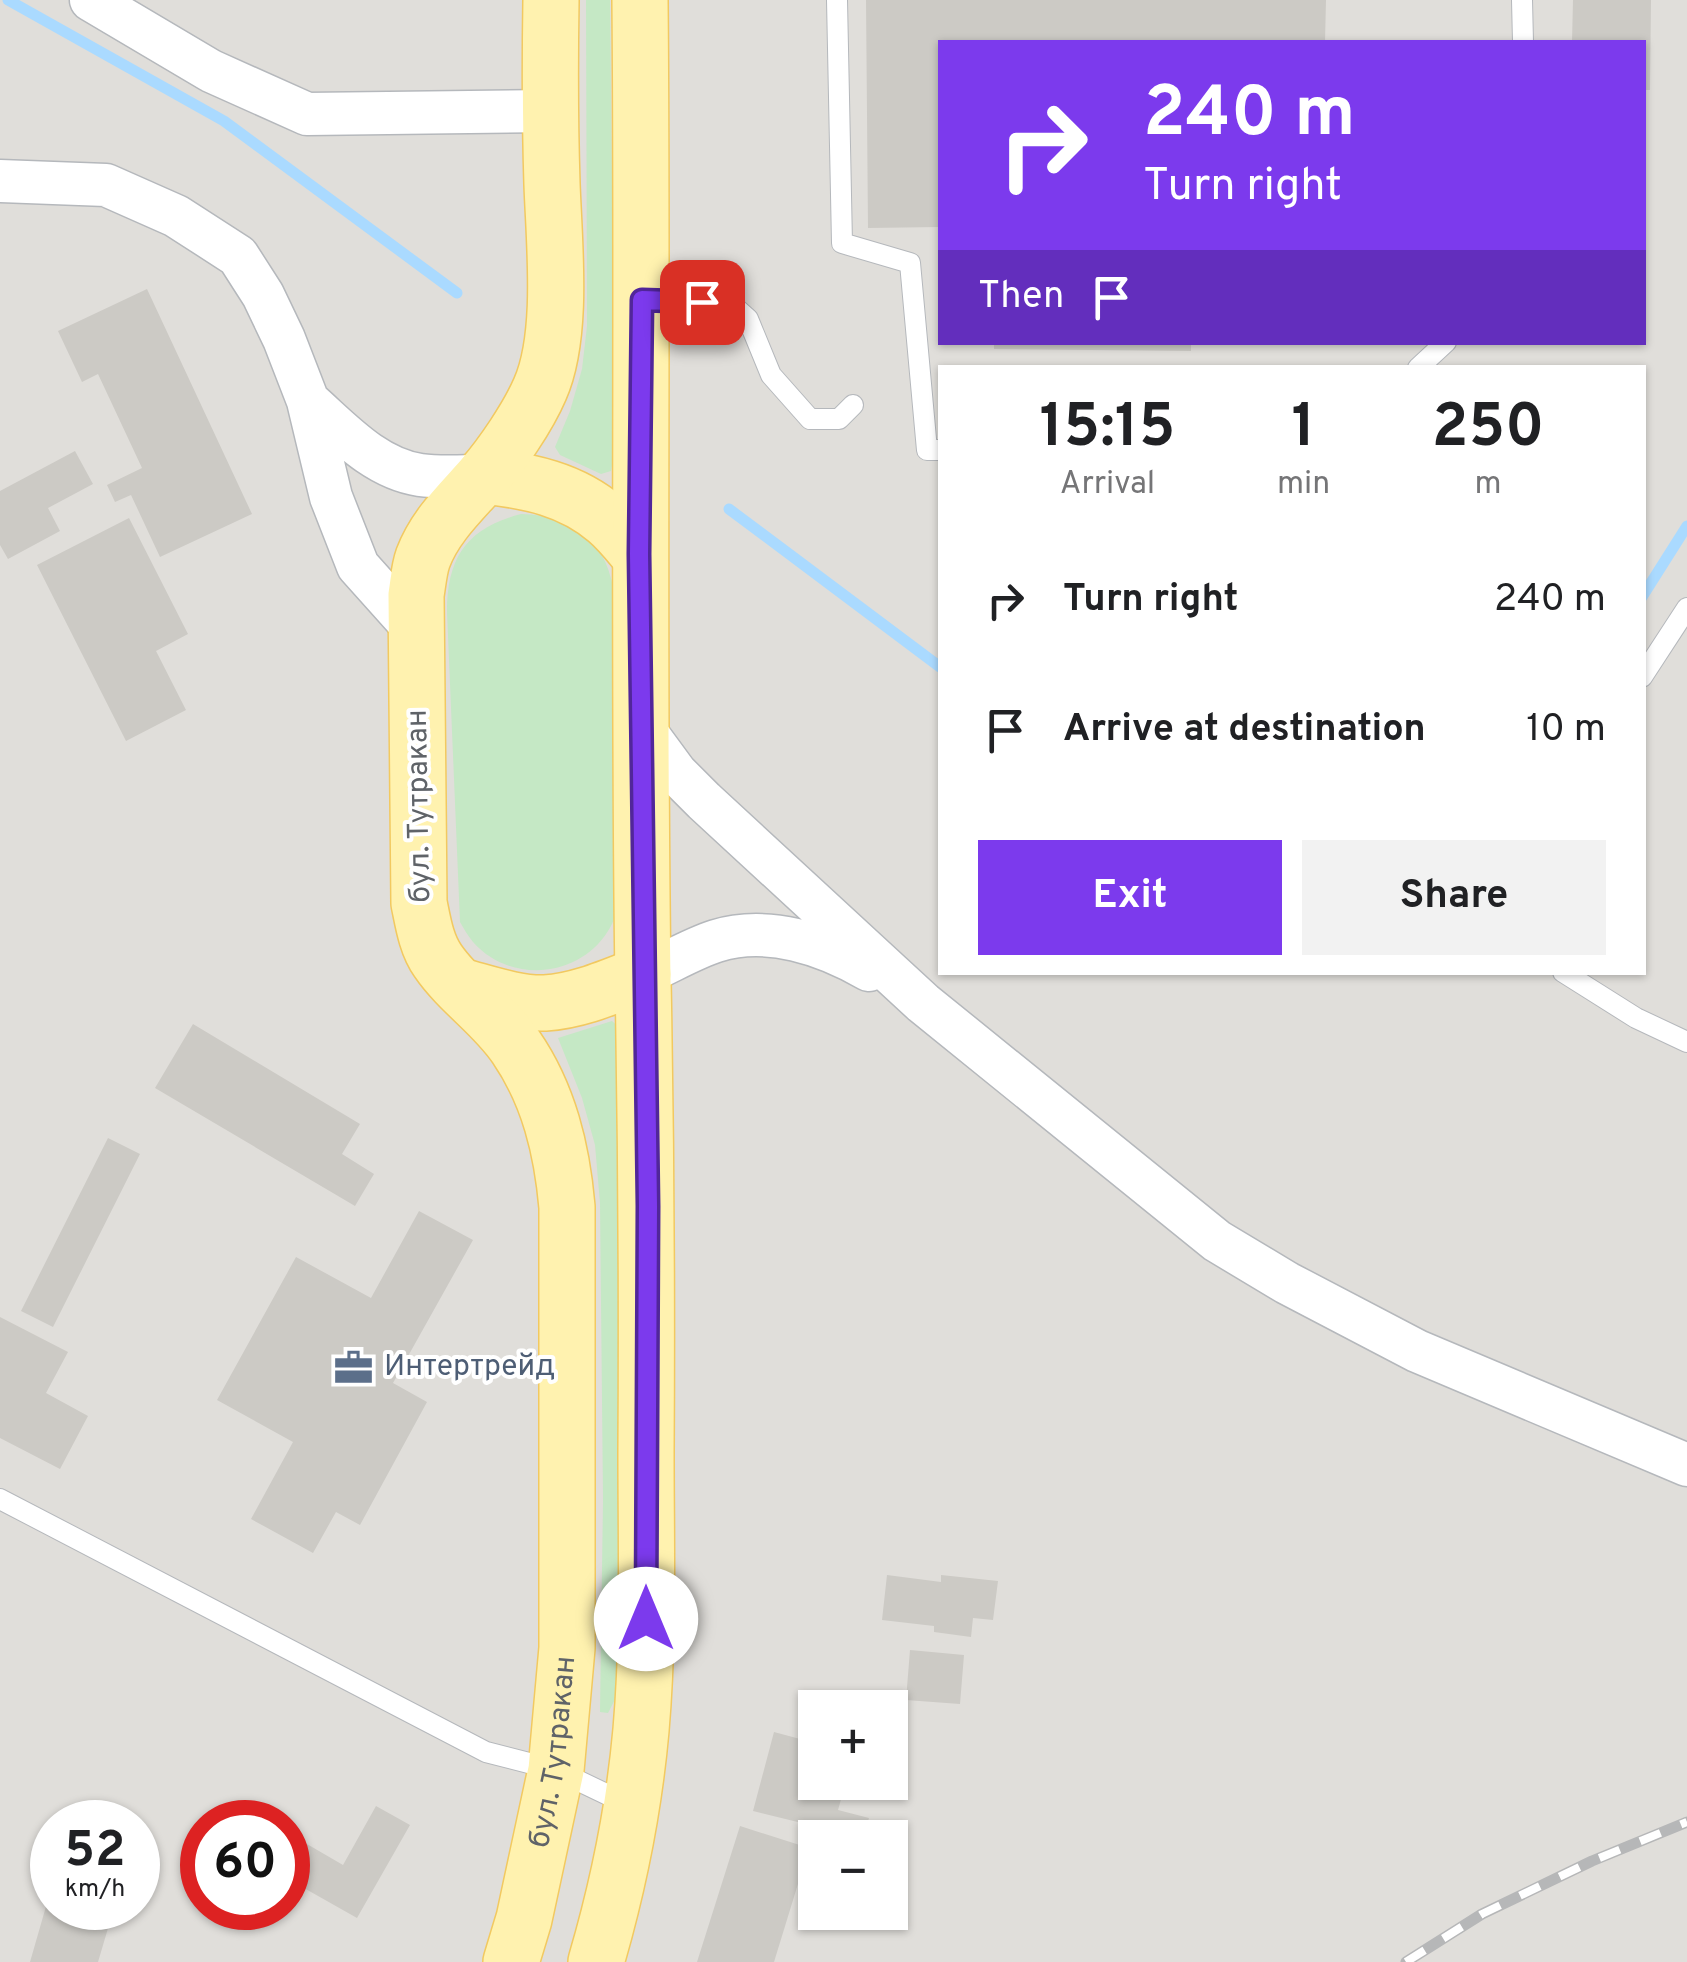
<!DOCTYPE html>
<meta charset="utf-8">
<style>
:root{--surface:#fff;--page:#f2f2f2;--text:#202124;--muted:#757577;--accent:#7c3aed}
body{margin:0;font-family:Overpass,sans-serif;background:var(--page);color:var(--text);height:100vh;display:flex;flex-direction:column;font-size:38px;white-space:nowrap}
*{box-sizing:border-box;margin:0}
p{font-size:32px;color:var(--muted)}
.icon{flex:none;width:55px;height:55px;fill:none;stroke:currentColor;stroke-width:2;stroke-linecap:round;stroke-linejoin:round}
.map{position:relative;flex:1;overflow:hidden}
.panel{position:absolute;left:938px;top:365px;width:708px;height:610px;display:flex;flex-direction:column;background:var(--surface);border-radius:0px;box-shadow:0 2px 8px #0004}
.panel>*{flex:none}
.hud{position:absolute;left:938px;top:40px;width:708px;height:305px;border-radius:0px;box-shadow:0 2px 8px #0004;background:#7c3aed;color:#fff;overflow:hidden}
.tools{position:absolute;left:798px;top:1690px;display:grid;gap:20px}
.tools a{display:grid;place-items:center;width:110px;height:110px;border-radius:0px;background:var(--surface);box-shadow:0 2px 8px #0004;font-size:50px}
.speed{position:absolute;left:30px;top:1800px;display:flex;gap:20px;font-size:50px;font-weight:700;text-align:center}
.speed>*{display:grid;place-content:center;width:130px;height:130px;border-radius:50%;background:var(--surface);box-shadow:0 2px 8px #0004;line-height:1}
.speed small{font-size:25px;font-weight:400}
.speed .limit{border:15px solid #d22;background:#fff;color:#111}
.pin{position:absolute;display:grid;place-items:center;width:85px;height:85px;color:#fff;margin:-42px;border-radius:20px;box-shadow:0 5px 15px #0006}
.me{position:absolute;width:110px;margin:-55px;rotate:0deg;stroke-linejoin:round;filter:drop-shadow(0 0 8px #0008)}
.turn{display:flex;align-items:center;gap:35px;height:210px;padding:0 40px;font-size:45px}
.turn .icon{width:130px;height:130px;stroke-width:2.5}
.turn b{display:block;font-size:70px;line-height:85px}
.then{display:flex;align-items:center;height:95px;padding:0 40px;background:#0003;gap:20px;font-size:38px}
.eta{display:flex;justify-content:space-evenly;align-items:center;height:170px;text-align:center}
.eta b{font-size:60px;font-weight:700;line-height:70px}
.action{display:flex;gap:20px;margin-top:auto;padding:20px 40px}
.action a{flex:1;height:115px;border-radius:0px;background:var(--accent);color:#fff;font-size:40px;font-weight:700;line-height:115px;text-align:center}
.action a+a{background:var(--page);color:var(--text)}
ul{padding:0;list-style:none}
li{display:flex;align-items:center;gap:30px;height:130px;padding:0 40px}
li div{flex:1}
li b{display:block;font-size:38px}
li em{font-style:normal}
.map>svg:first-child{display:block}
.industrial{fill:#e0deda;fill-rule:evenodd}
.green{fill:#c5e8c5}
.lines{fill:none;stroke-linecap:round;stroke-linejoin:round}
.stream{stroke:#aadaff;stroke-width:11}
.building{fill:#cccac5}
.service-casing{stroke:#b5b8bc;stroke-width:22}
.minor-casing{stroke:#b5b8bc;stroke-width:45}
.primary-casing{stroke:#f2c960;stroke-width:58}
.service{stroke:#fff;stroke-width:20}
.minor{stroke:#fff;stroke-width:42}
.primary{stroke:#fff2af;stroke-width:55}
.rail-casing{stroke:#b6b7b8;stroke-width:11}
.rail{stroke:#fff;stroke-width:8;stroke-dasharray:22;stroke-linecap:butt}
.route-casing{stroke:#51269a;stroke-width:25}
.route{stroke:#7c3aed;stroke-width:18}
.labels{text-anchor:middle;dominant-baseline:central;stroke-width:8;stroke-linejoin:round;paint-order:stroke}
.street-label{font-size:30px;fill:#5f6368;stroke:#fff}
.service-label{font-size:30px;fill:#4e5e75;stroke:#fff;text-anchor:start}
</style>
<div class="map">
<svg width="1687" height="1962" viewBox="0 0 1687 1962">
<rect width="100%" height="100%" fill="#f1efe8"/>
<path class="industrial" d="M 0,0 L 1687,0 L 1687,1962 L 0,1962 ZM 940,42 L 1642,42 L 1642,342 L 940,342 ZM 940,368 L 1642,368 L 1642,972 L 940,972 ZM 815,1708 L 890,1708 L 890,1782 L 815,1782 ZM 52,1822 L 138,1822 L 138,1908 L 52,1908 ZM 202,1822 L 288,1822 L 288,1908 L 202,1908 ZM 815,1838 L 890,1838 L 890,1912 L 815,1912 Z"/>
<path class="green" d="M 586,0 L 610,0 L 615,448 L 611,471 L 601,474 L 560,455 L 555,447 L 570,411 L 582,369 L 587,326 Z
M 521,514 C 577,515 608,543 615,598 L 618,909 C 615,916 613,924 608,931 C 579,978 510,984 473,942 C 468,936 464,929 460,922 L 447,612 C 447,557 467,528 521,514 Z
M 612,1021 L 623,1031 L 619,1692 L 608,1713 L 600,1712 L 603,1499 L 600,1203 L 595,1145 L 582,1098 L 558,1038 Z"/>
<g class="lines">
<path class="stream" d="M 8,0 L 224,121 L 457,293
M 729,509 L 940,667
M 1642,597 L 1687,526"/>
</g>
<path class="building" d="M 866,0 L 1326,0 L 1325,42 L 940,42 L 940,227 L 868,228 Z
M 1573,0 L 1651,0 L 1650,90 L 1642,90 L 1642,42 L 1572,42 Z
M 147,289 L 252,514 L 160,557 L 131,495 L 115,502 L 107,485 L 142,468 L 98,374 L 82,382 L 58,331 Z
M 994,342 L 1191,342 L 1191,351 L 994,349 Z
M 75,451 L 93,484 L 48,508 L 60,531 L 8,559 L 0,545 L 0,491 Z
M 129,518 L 188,634 L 156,651 L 186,710 L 126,741 L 37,565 Z
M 193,1024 L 360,1124 L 342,1154 L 374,1174 L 355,1206 L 155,1088 Z
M 108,1138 L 140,1154 L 53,1327 L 21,1311 Z
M 419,1211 L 473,1240 L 393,1383 L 427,1402 L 360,1525 L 336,1512 L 313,1553 L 251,1519 L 293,1442 L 217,1400 L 296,1257 L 371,1298 Z
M 0,1317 L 68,1352 L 46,1393 L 88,1416 L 60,1469 L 0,1438 Z
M 887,1575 L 941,1582 L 941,1575 L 998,1581 L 993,1620 L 973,1618 L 971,1637 L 934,1632 L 934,1626 L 882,1620 Z
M 910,1650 L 964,1655 L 960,1704 L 906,1700 Z
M 774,1732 L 815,1743 L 815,1782 L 846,1782 L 838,1810 L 869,1818 L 863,1838 L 753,1811 Z
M 376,1806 L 410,1825 L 357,1918 L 288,1879 L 288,1833 L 343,1865 Z
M 740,1826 L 809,1848 L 774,1962 L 697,1962 Z
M 51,1889 L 52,1908 L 114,1908 L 98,1962 L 30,1962 Z"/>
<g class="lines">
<defs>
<path id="service" d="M 837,0 L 842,243 L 910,263 L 927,450 L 940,450
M 1522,0 L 1523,42
M 644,300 L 729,302 L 748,319 L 771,375 L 810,419 L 839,419 L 853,405
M 1418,368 L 1446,342
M 1642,677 L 1687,608
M 1563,972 L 1636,1018 L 1687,1042
M 0,1499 L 486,1752 L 556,1770 L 629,1805"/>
<path id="minor" d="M 91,0 L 211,71 L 307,114 L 550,111
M 0,181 L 106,185 L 176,216 L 238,256 L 263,295 L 284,339 L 308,401 L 331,497 L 358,566 L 418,633
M 308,401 C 341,430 374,468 420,475 C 440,478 463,476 484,476
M 640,724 L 676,773 L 704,801 L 923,1003 L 1217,1241 L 1287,1283 L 1417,1351 L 1687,1465
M 643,974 C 667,964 691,949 716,941 C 768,925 824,944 869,970"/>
<g id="primary">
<path d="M 484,476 C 529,481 571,489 607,520 C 619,530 629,543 639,555"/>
<path d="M 460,986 C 487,993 517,1004 545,1003 C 579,1001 612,986 643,974"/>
<path id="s1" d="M 511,1962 L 524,1919 L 556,1770 L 567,1648 L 567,1207 C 562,1150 549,1095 516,1047 C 494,1014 460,993 438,961 C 426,944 423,922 419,903 L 416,595 C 418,583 419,569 423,558 C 435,526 460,503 482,478 C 502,455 528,417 540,389 C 564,335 554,242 552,184 C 550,122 550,61 551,0"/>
<path d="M 596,1962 C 618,1887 634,1808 641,1730 C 649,1638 646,1545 646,1453 C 647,1295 646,1137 643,979 C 638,652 643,326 640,0"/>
</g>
</defs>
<use href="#service" class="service-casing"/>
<use href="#minor" class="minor-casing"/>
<use href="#primary" class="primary-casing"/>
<use href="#service" class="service"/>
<use href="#minor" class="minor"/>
<use href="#primary" class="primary"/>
<defs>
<path id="rail" d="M 1406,1962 L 1482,1914 L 1592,1861 L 1687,1822"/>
</defs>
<use href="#rail" class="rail-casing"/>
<use href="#rail" class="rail"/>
</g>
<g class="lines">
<defs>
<path id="route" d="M 646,1619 L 648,1206 L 639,554 L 642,300 L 702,302"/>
</defs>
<use href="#route" class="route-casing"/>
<use href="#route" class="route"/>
</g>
<defs>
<symbol id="office-bare" viewBox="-9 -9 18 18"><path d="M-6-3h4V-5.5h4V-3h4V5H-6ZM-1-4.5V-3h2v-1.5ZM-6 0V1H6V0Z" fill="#5c6f8a" stroke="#fff" stroke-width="2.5" paint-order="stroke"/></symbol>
</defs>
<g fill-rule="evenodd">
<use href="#office-bare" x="326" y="1340" width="55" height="55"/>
</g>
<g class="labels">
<g class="street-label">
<text transform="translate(420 806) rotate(-91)">бул. Тутракан</text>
<text stroke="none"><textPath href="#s1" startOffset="215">бул. Тутракан</textPath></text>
</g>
<g class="service-label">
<text x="384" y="1367">Интертрейд</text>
</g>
</g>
</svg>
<div class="tools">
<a>+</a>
<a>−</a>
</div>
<div class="speed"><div>52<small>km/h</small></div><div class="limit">60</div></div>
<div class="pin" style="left:702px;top:302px;background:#d93025"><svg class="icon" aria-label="arrive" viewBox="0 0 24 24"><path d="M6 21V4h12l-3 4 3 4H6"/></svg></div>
<svg class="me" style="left:646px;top:1619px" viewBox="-20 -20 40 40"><circle r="19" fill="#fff"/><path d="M0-13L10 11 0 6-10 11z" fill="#7c3aed"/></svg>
<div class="hud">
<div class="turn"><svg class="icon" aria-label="right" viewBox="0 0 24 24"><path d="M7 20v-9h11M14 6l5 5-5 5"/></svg><div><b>240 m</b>Turn right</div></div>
<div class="then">Then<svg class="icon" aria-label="arrive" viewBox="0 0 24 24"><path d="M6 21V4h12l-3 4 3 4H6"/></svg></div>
</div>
<section class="panel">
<div class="eta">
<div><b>15:15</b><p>Arrival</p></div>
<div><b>1</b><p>min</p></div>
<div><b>250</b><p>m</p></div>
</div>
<ul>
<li><svg class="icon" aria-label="right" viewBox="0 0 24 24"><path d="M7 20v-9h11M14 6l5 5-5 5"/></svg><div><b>Turn right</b></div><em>240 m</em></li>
<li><svg class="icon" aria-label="arrive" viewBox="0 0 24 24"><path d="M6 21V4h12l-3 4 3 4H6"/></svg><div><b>Arrive at destination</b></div><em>10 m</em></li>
</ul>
<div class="action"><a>Exit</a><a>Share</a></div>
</section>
</div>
